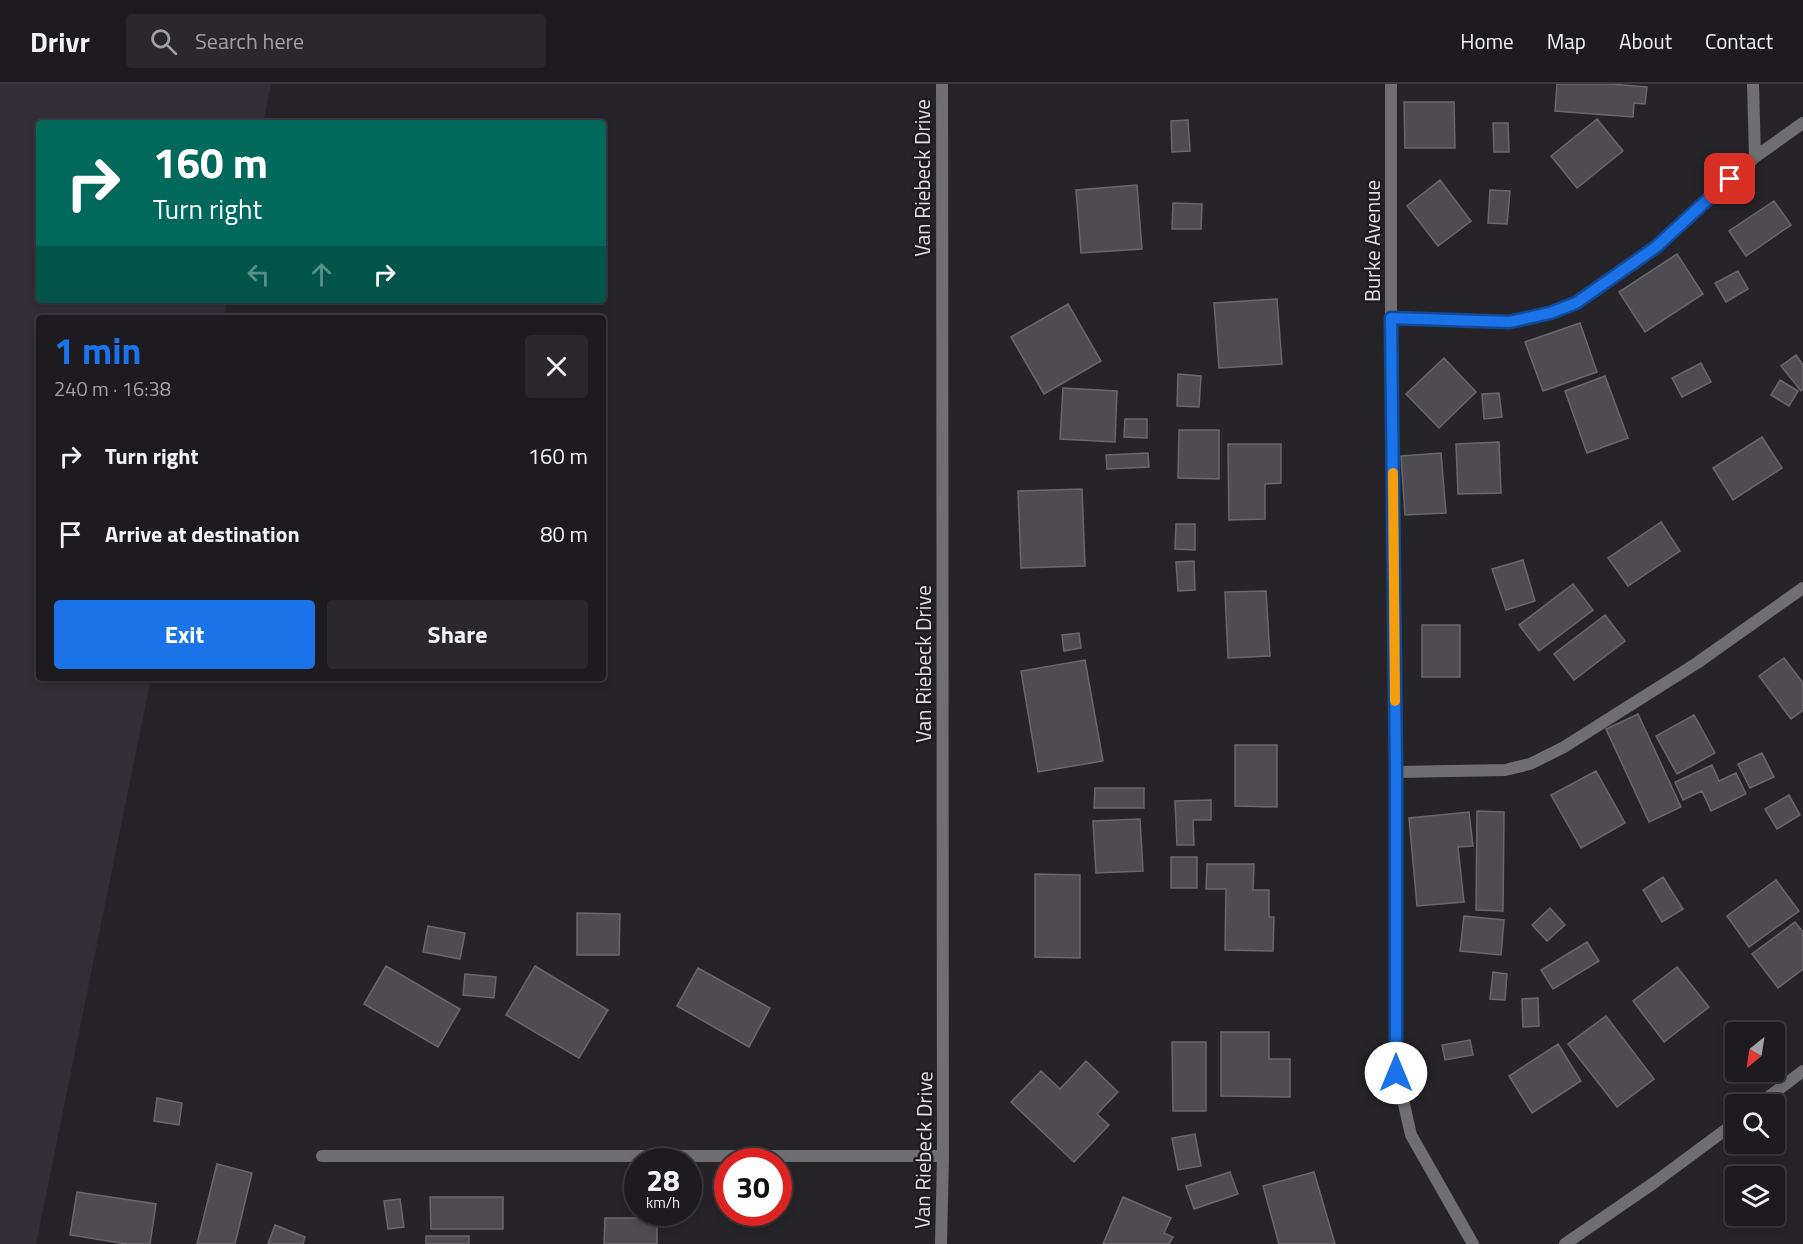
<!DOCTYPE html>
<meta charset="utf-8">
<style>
:root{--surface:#1d1b1f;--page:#2a282c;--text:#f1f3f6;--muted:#a0a1a4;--line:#3b393d;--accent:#1a73e8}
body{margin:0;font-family:"Titillium Web",sans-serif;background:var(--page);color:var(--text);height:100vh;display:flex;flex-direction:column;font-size:22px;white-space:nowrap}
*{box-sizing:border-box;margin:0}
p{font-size:20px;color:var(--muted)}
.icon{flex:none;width:33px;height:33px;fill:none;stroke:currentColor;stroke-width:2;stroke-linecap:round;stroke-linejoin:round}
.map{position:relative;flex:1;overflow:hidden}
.details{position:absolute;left:36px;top:231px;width:570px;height:366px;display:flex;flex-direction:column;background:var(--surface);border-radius:6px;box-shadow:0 3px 9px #0003,0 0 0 2px var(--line)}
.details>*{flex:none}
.hud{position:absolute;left:36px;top:36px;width:570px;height:183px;border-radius:6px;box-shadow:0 3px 9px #0003,0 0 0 2px var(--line);background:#00695c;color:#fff;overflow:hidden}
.needle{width:39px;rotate:210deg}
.fabs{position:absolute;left:1725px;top:938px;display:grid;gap:12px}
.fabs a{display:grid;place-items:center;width:60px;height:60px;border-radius:6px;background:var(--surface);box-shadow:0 3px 9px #0003,0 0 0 2px var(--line);font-size:30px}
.speed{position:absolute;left:624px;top:1064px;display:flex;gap:12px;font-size:30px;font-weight:700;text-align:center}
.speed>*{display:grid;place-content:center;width:78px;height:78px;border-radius:50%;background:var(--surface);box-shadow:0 3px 9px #0003,0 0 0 2px var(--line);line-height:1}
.speed small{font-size:15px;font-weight:400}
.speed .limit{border:9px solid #d22;background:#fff;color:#111}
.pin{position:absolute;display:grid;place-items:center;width:51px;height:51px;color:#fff;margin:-26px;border-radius:12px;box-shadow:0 3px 9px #0006}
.me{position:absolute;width:66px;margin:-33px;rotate:0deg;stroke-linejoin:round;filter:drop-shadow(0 0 4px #0008)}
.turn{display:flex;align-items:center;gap:21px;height:126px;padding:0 18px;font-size:27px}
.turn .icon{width:78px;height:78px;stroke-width:2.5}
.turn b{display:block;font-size:42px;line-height:51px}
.lanes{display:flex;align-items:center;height:57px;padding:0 18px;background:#0003;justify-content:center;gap:30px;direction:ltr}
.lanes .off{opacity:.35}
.round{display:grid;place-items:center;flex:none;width:63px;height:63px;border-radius:6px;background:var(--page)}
.overview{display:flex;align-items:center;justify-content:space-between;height:102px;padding:0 18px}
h1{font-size:36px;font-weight:700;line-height:45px;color:var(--accent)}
.button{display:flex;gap:12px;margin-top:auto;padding:12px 18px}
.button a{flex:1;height:69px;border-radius:6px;background:var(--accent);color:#fff;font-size:24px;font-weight:700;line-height:69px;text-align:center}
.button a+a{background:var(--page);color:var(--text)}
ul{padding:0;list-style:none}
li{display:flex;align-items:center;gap:18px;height:78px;padding:0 18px}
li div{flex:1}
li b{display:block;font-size:22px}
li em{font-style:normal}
header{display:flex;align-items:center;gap:36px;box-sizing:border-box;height:84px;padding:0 30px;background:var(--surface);border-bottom:2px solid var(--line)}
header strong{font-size:28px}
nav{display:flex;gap:33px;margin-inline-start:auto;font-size:21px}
.search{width:420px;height:54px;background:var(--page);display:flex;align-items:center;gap:15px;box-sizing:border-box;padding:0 21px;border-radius:6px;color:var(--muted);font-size:22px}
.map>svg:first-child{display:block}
.built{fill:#332e36}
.building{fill:#4e4c50;stroke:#69676c;stroke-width:1.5}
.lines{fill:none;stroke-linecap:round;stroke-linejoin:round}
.service{stroke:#6f6e71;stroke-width:12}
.minor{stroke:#6f6e71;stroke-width:12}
.tertiary{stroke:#6f6e71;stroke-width:12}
.route-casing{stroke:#114b97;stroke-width:15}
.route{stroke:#1a73e8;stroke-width:10}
.slow{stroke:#f59e0b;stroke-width:10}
.labels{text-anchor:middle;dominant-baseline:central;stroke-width:5;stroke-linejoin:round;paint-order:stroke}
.street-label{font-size:21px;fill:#e1dfe2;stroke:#1d1b1f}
</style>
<header>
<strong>Drivr</strong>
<div class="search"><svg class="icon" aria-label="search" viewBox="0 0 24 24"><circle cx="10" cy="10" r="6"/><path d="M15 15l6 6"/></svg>Search here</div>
<nav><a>Home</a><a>Map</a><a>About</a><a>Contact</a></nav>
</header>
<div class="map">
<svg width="1803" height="1160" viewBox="0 0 1803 1160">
<rect width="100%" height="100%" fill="#272429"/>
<path class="built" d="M 0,0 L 271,0 L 263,39 L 39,39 L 39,216 L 227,216 L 224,234 L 39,234 L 39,594 L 151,594 L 36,1160 L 0,1160 Z"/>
<path class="building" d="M 1557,0 L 1610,0 L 1647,3 L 1645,20 L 1634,19 L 1633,33 L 1555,27 Z
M 1404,18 L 1454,18 L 1455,64 L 1405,64 Z
M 1597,35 L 1623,67 L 1577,104 L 1551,72 Z
M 1188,36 L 1190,67 L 1172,68 L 1171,37 Z
M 1493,39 L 1508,39 L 1509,68 L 1494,68 Z
M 1440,96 L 1471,137 L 1438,162 L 1407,122 Z
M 1137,101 L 1142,165 L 1081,169 L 1076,106 Z
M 1490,106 L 1510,107 L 1507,140 L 1488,139 Z
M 1774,117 L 1791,141 L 1746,172 L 1729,147 Z
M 1173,119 L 1202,120 L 1201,145 L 1172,145 Z
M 1677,170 L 1703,210 L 1645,248 L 1619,208 Z
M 1738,187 L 1748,205 L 1726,218 L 1715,199 Z
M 1277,215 L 1282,280 L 1219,284 L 1214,219 Z
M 1068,220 L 1101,277 L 1044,310 L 1011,253 Z
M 1580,239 L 1597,288 L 1543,307 L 1525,258 Z
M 1796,271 L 1803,281 L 1803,305 L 1801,307 L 1781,282 Z
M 1444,274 L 1476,308 L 1439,344 L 1406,310 Z
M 1701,279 L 1711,298 L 1682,313 L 1672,294 Z
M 1178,290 L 1201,292 L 1199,323 L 1177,322 Z
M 1605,292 L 1628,354 L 1587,369 L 1565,307 Z
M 1780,296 L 1798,307 L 1789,322 L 1771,311 Z
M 1063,304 L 1117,307 L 1115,358 L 1060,355 Z
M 1499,309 L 1502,333 L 1484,335 L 1482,310 Z
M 1125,335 L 1147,335 L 1147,354 L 1124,353 Z
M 1179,346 L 1219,346 L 1219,395 L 1178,394 Z
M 1762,353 L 1782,384 L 1733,416 L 1713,384 Z
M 1499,358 L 1501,409 L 1458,410 L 1456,360 Z
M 1228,360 L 1281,360 L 1281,399 L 1265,400 L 1265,435 L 1229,436 Z
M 1148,369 L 1149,383 L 1107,385 L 1106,371 Z
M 1441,369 L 1446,429 L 1405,431 L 1401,372 Z
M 1082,405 L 1085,482 L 1021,484 L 1018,407 Z
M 1661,438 L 1680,467 L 1628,502 L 1608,474 Z
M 1176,440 L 1195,440 L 1195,466 L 1175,465 Z
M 1523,476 L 1535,517 L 1506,526 L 1492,485 Z
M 1194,477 L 1195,506 L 1178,507 L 1176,478 Z
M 1573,500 L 1593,526 L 1539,567 L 1519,541 Z
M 1266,507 L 1270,572 L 1228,574 L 1225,508 Z
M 1605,531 L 1625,557 L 1574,596 L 1554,570 Z
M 1422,541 L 1460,541 L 1460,593 L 1422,593 Z
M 1079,549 L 1081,564 L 1064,567 L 1062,551 Z
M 1784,574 L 1803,599 L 1803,626 L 1791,635 L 1759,592 Z
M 1085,576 L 1103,677 L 1038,688 L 1021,587 Z
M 1638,630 L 1681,723 L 1649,738 L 1606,645 Z
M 1694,631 L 1715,669 L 1677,690 L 1656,652 Z
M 1235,661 L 1277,661 L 1277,723 L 1235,722 Z
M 1762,669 L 1774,693 L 1750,704 L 1738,680 Z
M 1712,681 L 1719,697 L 1736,689 L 1746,710 L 1711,727 L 1702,707 L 1683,716 L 1675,698 Z
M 1596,687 L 1625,739 L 1581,764 L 1551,711 Z
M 1095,704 L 1144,704 L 1144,724 L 1094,724 Z
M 1789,711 L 1800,731 L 1777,745 L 1765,725 Z
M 1211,716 L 1211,736 L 1193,736 L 1194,761 L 1177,761 L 1175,717 Z
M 1477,727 L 1504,728 L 1503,827 L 1476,826 Z
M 1469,728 L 1473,762 L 1458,763 L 1464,818 L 1417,822 L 1409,734 Z
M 1140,735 L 1143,787 L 1096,789 L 1093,737 Z
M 1171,773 L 1197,773 L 1197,804 L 1171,804 Z
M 1207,780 L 1254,780 L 1253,806 L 1269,806 L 1269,833 L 1274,833 L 1273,867 L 1225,866 L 1226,805 L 1206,805 Z
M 1035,790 L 1080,791 L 1080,874 L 1035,873 Z
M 1663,793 L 1683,825 L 1662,838 L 1643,806 Z
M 1776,796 L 1799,827 L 1749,863 L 1727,832 Z
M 1550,824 L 1565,841 L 1547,857 L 1532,841 Z
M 577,829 L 620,830 L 619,871 L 577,871 Z
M 1464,832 L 1504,836 L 1501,871 L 1460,867 Z
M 1795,838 L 1803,848 L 1803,885 L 1778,904 L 1752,870 Z
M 428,842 L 465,849 L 460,875 L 423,868 Z
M 1587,858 L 1599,877 L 1553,905 L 1541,886 Z
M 386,882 L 460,925 L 438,963 L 364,920 Z
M 535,882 L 608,926 L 579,974 L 506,931 Z
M 1677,883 L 1709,923 L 1664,958 L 1633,917 Z
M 698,884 L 770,924 L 749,963 L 677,922 Z
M 1493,888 L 1507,890 L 1505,916 L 1490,915 Z
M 465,890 L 496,893 L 494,914 L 463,911 Z
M 1538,914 L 1539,942 L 1523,943 L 1522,915 Z
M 1606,932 L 1654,995 L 1617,1023 L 1568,960 Z
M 1221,948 L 1269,948 L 1269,975 L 1290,975 L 1290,1013 L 1221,1012 Z
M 1470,956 L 1473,971 L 1445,976 L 1442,961 Z
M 1172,958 L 1206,958 L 1206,1027 L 1173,1027 Z
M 1558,960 L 1581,997 L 1532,1029 L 1509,992 Z
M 1086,977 L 1118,1008 L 1097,1030 L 1109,1041 L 1074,1078 L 1011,1018 L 1041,987 L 1060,1005 Z
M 157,1014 L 182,1019 L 179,1041 L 154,1037 Z
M 1195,1050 L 1201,1082 L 1178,1086 L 1172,1054 Z
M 217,1080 L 252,1089 L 235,1160 L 197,1160 Z
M 1230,1088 L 1238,1110 L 1194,1125 L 1186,1102 Z
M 1314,1088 L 1335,1160 L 1279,1160 L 1263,1102 Z
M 77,1108 L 156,1120 L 150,1160 L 127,1160 L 70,1151 Z
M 430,1113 L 503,1113 L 503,1145 L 431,1145 Z
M 1123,1113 L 1171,1134 L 1164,1149 L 1173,1153 L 1169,1160 L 1103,1160 Z
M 400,1115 L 404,1143 L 388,1145 L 384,1117 Z
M 605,1134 L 657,1134 L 657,1160 L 604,1160 Z
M 275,1141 L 305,1153 L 303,1160 L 268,1160 Z
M 426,1152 L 469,1152 L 469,1160 L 426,1160 Z"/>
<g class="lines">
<path class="service" d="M 322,1072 L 943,1072"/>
<path class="minor" d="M 1391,0 L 1391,234 L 1396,688 L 1397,989 L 1411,1051 L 1473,1160
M 1753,0 L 1755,73
M 1391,234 L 1509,238 L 1550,229 L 1576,219 L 1656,163 L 1755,73 L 1803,39
M 1396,688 L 1505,686 L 1530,680 L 1564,663 L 1697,579 L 1803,504
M 1759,1020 L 1803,987
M 1565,1160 L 1655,1098 L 1736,1038"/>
<path class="tertiary" d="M 941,1160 L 943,1072 L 942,0"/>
</g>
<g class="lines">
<defs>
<path id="route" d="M 1396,989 L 1396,688 L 1391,234 L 1509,238 L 1550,229 L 1576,219 L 1656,163 L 1730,95"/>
</defs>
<use href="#route" class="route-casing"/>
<use href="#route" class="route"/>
<path class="slow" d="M 1393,389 L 1395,617"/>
</g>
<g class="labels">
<g class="street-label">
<text transform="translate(922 94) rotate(-90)">Van Riebeck Drive</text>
<text transform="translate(1372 157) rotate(-90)">Burke Avenue</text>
<text transform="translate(923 580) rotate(-90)">Van Riebeck Drive</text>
<text transform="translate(923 1066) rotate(-89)">Van Riebeck Drive</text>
</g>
</g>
</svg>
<div class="fabs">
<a><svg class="needle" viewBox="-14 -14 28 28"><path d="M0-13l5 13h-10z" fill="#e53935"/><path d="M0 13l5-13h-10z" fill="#a0a1a4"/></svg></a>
<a><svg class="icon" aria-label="search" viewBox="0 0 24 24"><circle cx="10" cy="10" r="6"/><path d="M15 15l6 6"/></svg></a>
<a><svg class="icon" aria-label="layers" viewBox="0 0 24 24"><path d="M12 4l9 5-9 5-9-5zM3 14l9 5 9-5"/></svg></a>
</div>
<div class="speed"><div>28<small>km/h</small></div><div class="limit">30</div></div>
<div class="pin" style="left:1730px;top:95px;background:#d93025"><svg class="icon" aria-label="arrive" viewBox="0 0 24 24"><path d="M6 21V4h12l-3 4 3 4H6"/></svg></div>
<svg class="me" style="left:1396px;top:989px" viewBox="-20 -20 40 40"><circle r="19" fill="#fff"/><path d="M0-13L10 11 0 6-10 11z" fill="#1a73e8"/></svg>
<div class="hud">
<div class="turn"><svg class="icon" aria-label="right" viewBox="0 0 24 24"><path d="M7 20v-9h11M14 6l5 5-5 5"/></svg><div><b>160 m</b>Turn right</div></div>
<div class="lanes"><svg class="icon off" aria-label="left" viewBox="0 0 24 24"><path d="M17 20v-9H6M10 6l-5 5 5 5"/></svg><svg class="icon off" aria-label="ahead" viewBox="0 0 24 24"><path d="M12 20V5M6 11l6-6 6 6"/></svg><svg class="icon" aria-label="right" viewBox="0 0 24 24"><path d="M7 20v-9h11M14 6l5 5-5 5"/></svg></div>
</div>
<section class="details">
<div class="overview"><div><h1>1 min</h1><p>240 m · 16:38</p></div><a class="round"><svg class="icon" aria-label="close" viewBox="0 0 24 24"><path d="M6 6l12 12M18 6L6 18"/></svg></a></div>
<ul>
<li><svg class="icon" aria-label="right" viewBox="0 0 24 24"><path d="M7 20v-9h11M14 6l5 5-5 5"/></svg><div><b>Turn right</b></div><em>160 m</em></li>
<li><svg class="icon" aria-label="arrive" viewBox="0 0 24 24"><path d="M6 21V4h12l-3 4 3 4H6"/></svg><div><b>Arrive at destination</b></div><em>80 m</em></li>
</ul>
<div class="button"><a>Exit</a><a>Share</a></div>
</section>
</div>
